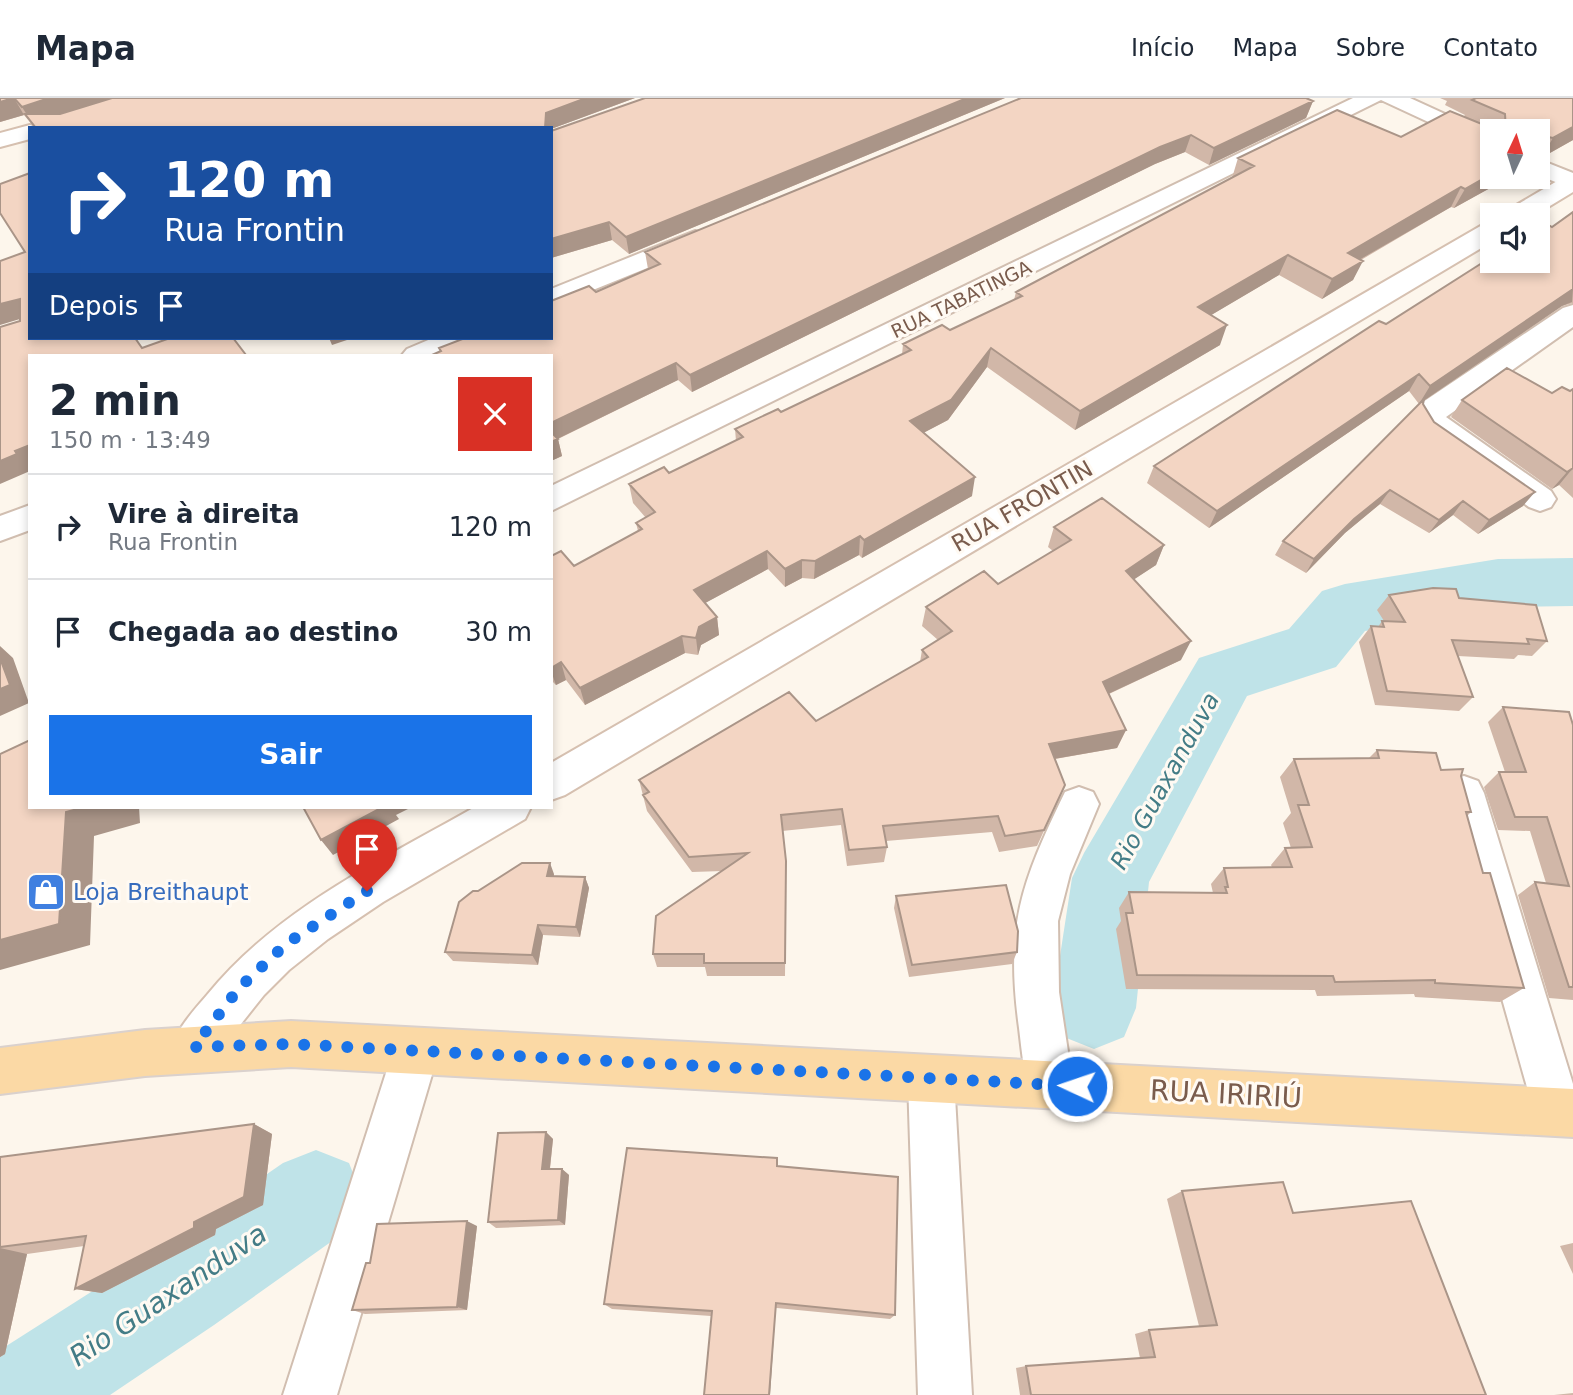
<!DOCTYPE html>
<html lang="pt">
<meta charset="utf-8">
<style>
:root{--surface:#fff;--page:#f6f6f7;--text:#1f2937;--muted:#747a83;--line:#e0e1e3;--accent:#1a73e8}
body{margin:0;font-family:"DejaVu Sans",sans-serif;background:var(--page);color:var(--text);height:100vh;display:flex;flex-direction:column;font-size:26px;white-space:nowrap}
*{box-sizing:border-box;margin:0}
p{font-size:23px;color:var(--muted)}
.icon{flex:none;width:38px;height:38px;fill:none;stroke:currentColor;stroke-width:2;stroke-linecap:round;stroke-linejoin:round}
.map{position:relative;flex:1;overflow:hidden}
.panel{position:absolute;left:28px;top:256px;width:525px;height:455px;display:flex;flex-direction:column;background:var(--surface);border-radius:0px;box-shadow:0 4px 10px #0003}
.panel>*{flex:none}
.guide{position:absolute;left:28px;top:28px;width:525px;height:214px;border-radius:0px;box-shadow:0 4px 10px #0003;background:#1a4fa0;color:#fff;overflow:hidden}
.needle{width:46px;rotate:4deg}
.tools{position:absolute;left:1480px;top:21px;display:grid;gap:14px}
.tools a{display:grid;place-items:center;width:70px;height:70px;border-radius:0px;background:var(--surface);box-shadow:0 4px 10px #0003;font-size:35px}
.pin{position:absolute;display:grid;place-items:center;width:60px;height:60px;color:#fff;margin:-72px -30px;border-radius:50% 50% 50% 0;rotate:-45deg;box-shadow:0 0 7px #0007}
.pin .icon{rotate:45deg}
.me{position:absolute;width:77px;margin:-38px;rotate:273deg;stroke-linejoin:round;filter:drop-shadow(0 0 5px #0008)}
.turn{display:flex;align-items:center;gap:24px;height:147px;padding:0 21px;font-size:32px}
.turn .icon{width:91px;height:91px;stroke-width:2.5}
.turn b{display:block;font-size:49px;line-height:60px}
.then{display:flex;align-items:center;height:66px;padding:0 21px;background:#0003;gap:14px;font-size:26px}
.round{display:grid;place-items:center;flex:none;width:74px;height:74px;border-radius:0px;background:var(--page)}
.head{display:flex;align-items:center;justify-content:space-between;height:119px;padding:0 21px}
h1{font-size:42px;font-weight:600;line-height:52px}
.button{display:flex;gap:14px;margin-top:auto;padding:14px 21px}
.button a{flex:1;height:80px;border-radius:0px;background:var(--accent);color:#fff;font-size:28px;font-weight:600;line-height:80px;text-align:center}
ul{padding:0;list-style:none}
li{display:flex;align-items:center;gap:21px;height:105px;padding:0 21px;border-top:2px solid var(--line)}
li div{flex:1}
li b{display:block;font-size:26px}
li em{font-style:normal}
header{display:flex;align-items:center;gap:42px;box-sizing:border-box;height:98px;padding:0 35px;background:var(--surface);border-bottom:2px solid var(--line)}
header strong{font-size:33px}
nav{display:flex;gap:38px;margin-inline-start:auto;font-size:24px}
.map>svg:first-child{display:block}
.lines{fill:none;stroke-linecap:round;stroke-linejoin:round}
.river{fill:#bfe3e8;fill-rule:evenodd}
.street-casing{stroke:#d1beb0;stroke-width:4}
.secondary-casing{stroke:#d6c0b0;stroke-width:4}
.primary-casing{stroke:#dad1cd;stroke-width:4}
.street{fill:#fff;fill-rule:evenodd}
.secondary{fill:#fff;fill-rule:evenodd}
.primary{fill:#fbd9a5;fill-rule:evenodd}
.wall{fill:#d1b7a8}
.shaded-wall{fill:#aa9588}
.building{fill:#f3d5c3;stroke:#aa9588;stroke-width:2}
.route{stroke:#1a73e8;stroke-width:12;stroke-dasharray:0 21.6}
.labels{text-anchor:middle;dominant-baseline:central;stroke-width:6;stroke-linejoin:round;paint-order:stroke}
.far-street-label{font-size:19px;fill:#7a5c4d;stroke:#fffaf3}
.street-label{font-size:23px;fill:#7a5c4d;stroke:#fffaf3}
.shop-label{font-size:23px;fill:#366cbe;stroke:#fffaf3;text-anchor:start}
.water-label{font-size:24px;font-style:italic;fill:#437c86;stroke:#fffaf3}
.near-street-label{font-size:28px;fill:#7a5c4d;stroke:#fffaf3}
.near-water-label{font-size:28px;font-style:italic;fill:#437c86;stroke:#fffaf3}
</style>
<header>
<strong>Mapa</strong>
<nav><a>Início</a><a>Mapa</a><a>Sobre</a><a>Contato</a></nav>
</header>
<div class="map">
<svg width="1573" height="1297" viewBox="0 0 1573 1297">
<rect width="100%" height="100%" fill="#fdf6ec"/>
<g class="lines">
<path class="river" d="M 1573,460 L 1573,508 L 1498,509 L 1365,533 L 1336,569 L 1247,598 L 1149,784 L 1136,910 L 1124,939 L 1094,951 L 1064,939 L 1052,910 L 1072,780 L 1084,755 L 1199,560 L 1289,531 L 1322,493 L 1345,486 L 1498,461 Z
M 316,1052 L 349,1065 L 362,1098 L 349,1131 L 214,1227 L 110,1297 L 0,1297 L 0,1252 L 146,1159 L 283,1065 Z"/>
<defs>
<path id="street" d="M 1353,0 L 1410,0 L 1493,38 L 1493,54 L 1381,2 L 551,413 L 551,388 Z
M 1538,61 L 1573,75 L 1573,91 L 1538,77 Z
M 695,133 L 704,135 L 708,141 L 704,147 L 551,209 L 551,191 Z
M 1573,207 L 1573,229 L 1446,319 L 1551,393 L 1556,401 L 1551,409 L 1540,413 L 1529,409 L 1426,336 L 1416,319 L 1423,304 L 1563,210 Z
M 433,240 L 472,240 C 458,261 424,258 402,257 L 407,251 Z
M 30,407 L 30,432 L 0,443 L 0,418 Z
M 1464,678 L 1478,683 L 1484,695 L 1573,986 L 1573,1031 L 1558,1038 L 1541,1031 L 1534,1014 L 1444,695 L 1450,683 Z
M 1079,689 L 1093,694 L 1099,706 L 1070,776 L 1058,823 L 1059,894 L 1073,987 L 1067,1004 L 1050,1010 L 1033,1004 C 1024,980 1022,955 1019,930 C 1005,827 1021,785 1065,694 Z
M 416,930 L 432,937 L 439,953 L 337,1297 L 283,1297 L 393,953 L 400,937 Z
M 931,958 L 947,965 L 954,981 L 972,1297 L 918,1297 L 908,981 L 915,965 Z"/>
<path id="secondary" d="M 30,27 L 39,30 L 30,30 L 30,41 L 0,49 L 0,35 Z
M 1573,77 L 1573,94 L 1535,117 L 1504,117 L 1508,112 L 1564,79 Z
M 1493,124 L 1493,143 L 565,697 L 551,702 L 551,665 L 1484,126 Z
M 475,709 L 531,709 L 525,721 L 383,804 L 328,841 L 289,872 L 264,897 L 210,965 L 194,972 L 178,965 L 171,949 C 179,929 193,913 207,897 C 278,810 380,763 475,709 Z"/>
<path id="primary" d="M 291,923 L 1573,991 L 1573,1039 L 291,969 L 145,978 L 0,996 L 0,950 L 145,932 Z"/>
</defs>
<use href="#street" class="street-casing"/>
<use href="#secondary" class="secondary-casing"/>
<use href="#primary" class="primary-casing"/>
<use href="#street" class="street"/>
<use href="#secondary" class="secondary"/>
<use href="#primary" class="primary"/>
</g>
<path class="wall" d="M 0,0 L 111,0 L 89,7 L 112,0 L 635,0 L 551,31 L 34,30 L 29,23 L 24,17 L 0,24 Z
M 645,0 L 1005,0 L 629,156 L 612,142 L 551,160 L 551,33 Z
M 1440,0 L 1573,0 L 1573,42 L 1541,60 L 1538,59 L 1538,33 L 1493,33 L 1493,79 L 1510,79 L 1454,110 L 1451,109 L 1361,162 L 1353,182 L 1322,201 L 1279,177 L 1211,217 L 1220,247 L 1075,332 L 987,269 L 948,322 L 923,335 L 972,398 L 862,460 L 859,457 L 814,481 L 802,480 L 785,489 L 768,471 L 705,505 L 717,519 L 719,537 L 701,547 L 698,557 L 685,555 L 585,607 L 566,582 L 556,587 L 551,582 L 551,458 L 574,468 L 638,433 L 636,425 L 646,420 L 633,405 L 629,386 L 669,375 L 736,343 L 735,331 L 781,314 L 902,257 L 903,246 L 950,232 L 1014,202 L 1016,194 L 1232,80 L 1238,60 L 1401,39 L 1463,19 L 1465,17 L 1445,7 L 1447,3 Z
M 1313,3 L 1306,20 L 1209,67 L 1185,54 L 1155,66 L 692,294 L 678,282 L 558,341 L 562,358 L 551,363 L 551,257 L 440,253 L 439,250 L 596,194 L 648,171 L 645,154 Z
M 1573,114 L 1573,205 L 1562,208 L 1423,303 L 1423,306 L 1434,324 L 1523,408 L 1478,436 L 1453,417 L 1429,435 L 1380,406 L 1345,435 L 1306,475 L 1275,457 L 1283,443 L 1419,306 L 1409,293 L 1209,430 L 1147,385 L 1154,368 L 1386,226 L 1552,129 Z
M 1573,291 L 1573,400 L 1559,387 L 1552,391 L 1451,319 L 1462,302 L 1552,295 L 1570,293 Z
M 1054,429 L 1164,447 L 1156,467 L 1134,481 L 1181,562 L 1109,596 L 1126,632 L 1117,650 L 1055,661 L 1065,687 L 1037,748 L 999,754 L 992,734 L 886,743 L 887,749 L 884,764 L 847,768 L 841,727 L 782,733 L 786,763 L 785,878 L 707,878 L 705,869 L 657,869 L 653,856 L 723,773 L 692,774 L 647,713 L 639,682 L 816,623 L 920,564 L 922,552 L 938,542 L 922,528 L 926,509 L 998,486 L 1053,453 L 1048,449 Z
M 1389,497 L 1459,500 L 1547,543 L 1532,558 L 1518,557 L 1514,561 L 1458,558 L 1473,599 L 1459,613 L 1375,607 L 1359,544 L 1371,528 L 1378,529 L 1382,523 L 1384,523 L 1377,512 Z
M 1503,609 L 1573,627 L 1573,902 L 1549,900 L 1518,797 L 1535,784 L 1546,785 L 1530,733 L 1498,732 L 1484,689 L 1499,674 L 1505,674 L 1488,624 Z
M 1377,652 L 1461,678 L 1471,714 L 1467,718 L 1483,775 L 1524,890 L 1500,904 L 1415,899 L 1414,896 L 1317,898 L 1315,892 L 1126,891 L 1116,831 L 1121,823 L 1119,810 L 1129,794 L 1213,795 L 1211,786 L 1224,770 L 1272,769 L 1271,767 L 1285,750 L 1291,750 L 1283,725 L 1291,715 L 1280,679 L 1294,661 L 1369,660 Z
M 554,776 L 554,778 L 585,779 L 589,790 L 580,839 L 543,837 L 538,867 L 453,863 L 445,854 L 478,793 Z
M 896,798 L 1017,854 L 1012,866 L 909,879 L 894,810 Z
M 254,1026 L 272,1036 L 263,1107 L 216,1131 L 215,1137 L 102,1195 L 75,1191 L 84,1148 L 27,1156 L 5,1256 L 0,1259 L 0,1059 Z
M 546,1034 L 553,1041 L 550,1071 L 562,1071 L 569,1077 L 565,1127 L 496,1130 L 488,1124 Z
M 777,1068 L 895,1217 L 890,1221 L 777,1210 L 711,1218 L 612,1211 L 604,1206 Z
M 1182,1093 L 1293,1115 L 1486,1297 L 1020,1297 L 1016,1270 L 1026,1268 L 1140,1260 L 1135,1236 L 1149,1232 L 1199,1228 L 1167,1101 Z
M 477,1128 L 467,1212 L 365,1216 L 352,1212 L 370,1165 Z
M 1573,1145 L 1573,1176 L 1560,1148 Z
M 1573,1295 L 1573,1297 L 1554,1297 Z"/>
<path class="shaded-wall" d="M 14,0 L 24,17 L 0,24 L 0,4 Z
M 49,0 L 111,0 L 32,25 L 22,9 Z
M 586,0 L 635,0 L 551,31 L 545,30 L 546,15 Z
M 967,0 L 1005,0 L 629,156 L 626,139 Z
M 1313,3 L 1306,20 L 1209,67 L 1214,50 Z
M 1573,29 L 1573,42 L 1541,60 L 1553,40 Z
M 1191,37 L 1185,54 L 1155,66 L 692,294 L 690,277 L 1160,49 Z
M 1547,44 L 1538,58 L 1538,49 Z
M 1493,75 L 1493,79 L 1510,79 L 1454,110 L 1465,91 Z
M 1461,89 L 1451,109 L 1338,174 L 1348,155 Z
M 609,124 L 612,142 L 551,160 L 551,141 Z
M 1288,157 L 1279,177 L 1191,229 L 1198,209 Z
M 1363,163 L 1353,182 L 1322,201 L 1332,181 Z
M 1573,191 L 1572,204 L 1562,208 L 1419,306 L 1430,288 Z
M 20,201 L 30,218 L 0,227 L 0,206 Z
M 1227,227 L 1220,247 L 1075,332 L 1080,313 Z
M 329,240 L 353,240 L 332,247 Z
M 991,250 L 987,269 L 948,322 L 908,343 L 910,323 Z
M 676,265 L 678,282 L 553,343 L 558,341 L 562,358 L 551,363 L 551,325 Z
M 1419,276 L 1409,293 L 1209,430 L 1217,413 Z
M 30,347 L 30,369 L 29,370 L 30,373 L 0,386 L 0,363 L 15,353 Z
M 1573,370 L 1559,387 L 1552,391 L 1567,374 Z
M 975,379 L 972,398 L 862,460 L 864,442 Z
M 1390,392 L 1380,406 L 1345,435 L 1306,475 L 1314,461 L 1354,421 Z
M 1535,394 L 1523,408 L 1478,436 L 1489,422 Z
M 1463,403 L 1453,417 L 1429,435 L 1439,422 Z
M 860,438 L 859,457 L 814,481 L 815,463 Z
M 1164,447 L 1156,467 L 1118,492 L 1126,473 Z
M 767,453 L 768,471 L 696,510 L 694,492 Z
M 802,462 L 802,480 L 785,489 L 785,471 Z
M 717,519 L 719,537 L 701,547 L 698,557 L 696,540 L 699,529 Z
M 682,538 L 685,555 L 585,607 L 580,590 Z
M 1191,543 L 1181,562 L 1095,602 L 1103,584 Z
M 0,548 L 13,560 L 29,605 L 0,618 Z
M 561,564 L 566,582 L 556,587 L 551,573 L 551,570 Z
M 1126,632 L 1117,650 L 1042,663 L 1049,646 Z
M 85,709 L 139,709 L 140,725 L 94,738 L 90,847 L 0,872 L 0,842 L 66,714 Z
M 383,709 L 412,709 L 396,717 L 399,721 L 333,757 L 321,742 Z
M 550,765 L 554,776 L 552,788 L 547,778 Z
M 585,779 L 589,790 L 580,839 L 576,829 Z
M 538,827 L 543,837 L 538,867 L 532,857 Z
M 254,1026 L 272,1036 L 263,1107 L 216,1131 L 215,1137 L 102,1195 L 75,1191 Z
M 546,1034 L 553,1041 L 549,1078 L 542,1071 Z
M 562,1071 L 569,1077 L 565,1127 L 558,1122 Z
M 467,1123 L 477,1128 L 467,1212 L 457,1209 Z
M 0,1150 L 27,1156 L 5,1256 L 0,1259 Z
M 776,1205 L 770,1297 L 769,1297 Z"/>
<path class="building" d="M 0,0 L 13,0 L 0,4 Z
M 14,0 L 49,0 L 22,9 Z
M 112,0 L 586,0 L 546,15 L 545,30 L 36,30 L 25,16 L 60,16 Z
M 645,0 L 967,0 L 626,139 L 609,124 L 551,141 L 551,33 Z
M 1021,0 L 1306,0 L 1313,3 L 1214,50 L 1191,37 L 1160,49 L 690,277 L 676,265 L 551,325 L 551,257 L 432,257 L 441,253 L 439,250 L 465,240 L 551,240 L 551,203 L 589,188 L 596,194 L 660,166 L 645,154 Z
M 1476,0 L 1573,0 L 1573,29 L 1553,40 L 1548,39 L 1547,44 L 1538,49 L 1538,33 L 1506,33 L 1505,16 L 1472,2 Z
M 1337,12 L 1401,39 L 1450,13 L 1499,33 L 1493,33 L 1493,75 L 1465,91 L 1461,89 L 1348,155 L 1363,163 L 1332,181 L 1288,157 L 1198,209 L 1227,227 L 1080,313 L 991,250 L 951,302 L 910,323 L 975,379 L 864,442 L 860,438 L 815,463 L 802,462 L 785,471 L 767,453 L 694,492 L 717,519 L 699,529 L 696,540 L 682,538 L 580,590 L 561,564 L 551,570 L 551,458 L 561,453 L 574,468 L 642,431 L 636,425 L 655,414 L 629,386 L 664,369 L 669,375 L 743,339 L 735,331 L 778,311 L 781,314 L 911,252 L 903,246 L 942,227 L 950,232 L 1022,198 L 1016,194 L 1254,68 L 1238,60 Z
M 30,75 L 30,240 L 135,240 L 142,250 L 170,240 L 233,240 L 246,257 L 30,257 L 30,347 L 15,353 L 17,356 L 0,363 L 0,229 L 20,223 L 20,201 L 0,206 L 0,163 L 25,154 L 0,115 L 0,86 Z
M 1573,114 L 1573,191 L 1430,288 L 1419,276 L 1217,413 L 1154,368 L 1379,223 L 1386,226 L 1493,158 L 1493,163 L 1538,163 L 1538,129 L 1545,125 L 1552,129 Z
M 1507,270 L 1552,295 L 1562,289 L 1570,293 L 1573,291 L 1573,370 L 1567,374 L 1462,302 Z
M 1424,301 L 1423,306 L 1434,324 L 1535,394 L 1489,422 L 1463,403 L 1439,422 L 1390,392 L 1354,421 L 1314,461 L 1283,443 Z
M 551,334 L 558,341 L 551,344 Z
M 1102,400 L 1164,447 L 1126,473 L 1191,543 L 1103,584 L 1126,632 L 1049,646 L 1065,687 L 1044,732 L 1005,738 L 998,718 L 883,728 L 887,749 L 849,752 L 842,711 L 781,717 L 786,763 L 785,865 L 704,865 L 704,856 L 653,856 L 656,818 L 748,755 L 689,759 L 643,697 L 649,694 L 639,682 L 789,594 L 816,623 L 928,559 L 922,552 L 952,533 L 926,509 L 984,473 L 998,486 L 1071,442 L 1054,429 Z
M 1433,490 L 1456,491 L 1459,500 L 1536,507 L 1547,543 L 1527,541 L 1529,546 L 1452,542 L 1473,599 L 1387,593 L 1371,528 L 1384,529 L 1382,523 L 1405,524 L 1389,497 Z
M 0,560 L 10,587 L 0,591 Z
M 1503,609 L 1569,614 L 1573,627 L 1573,889 L 1569,889 L 1535,784 L 1569,788 L 1547,719 L 1515,719 L 1499,674 L 1526,674 Z
M 30,642 L 30,709 L 85,709 L 66,714 L 59,826 L 0,842 L 0,656 Z
M 1377,652 L 1436,655 L 1441,672 L 1463,671 L 1461,678 L 1471,714 L 1466,714 L 1483,775 L 1490,775 L 1524,890 L 1435,885 L 1435,882 L 1335,884 L 1333,878 L 1137,877 L 1126,815 L 1133,815 L 1129,794 L 1227,795 L 1225,789 L 1228,789 L 1224,770 L 1292,769 L 1285,750 L 1312,749 L 1298,707 L 1309,707 L 1294,661 L 1379,660 Z
M 303,709 L 383,709 L 321,742 Z
M 522,765 L 550,765 L 547,778 L 585,779 L 576,829 L 538,827 L 532,857 L 445,854 L 459,804 L 473,793 L 478,793 Z
M 1006,787 L 1018,833 L 1017,854 L 912,867 L 896,798 Z
M 254,1026 L 244,1099 L 194,1124 L 194,1130 L 75,1191 L 86,1138 L 0,1149 L 0,1059 Z
M 546,1034 L 542,1071 L 562,1071 L 558,1122 L 488,1124 L 498,1035 Z
M 627,1050 L 777,1060 L 777,1068 L 898,1079 L 895,1217 L 776,1205 L 769,1297 L 704,1297 L 712,1213 L 604,1206 Z
M 1283,1084 L 1293,1115 L 1411,1103 L 1486,1297 L 1031,1297 L 1026,1268 L 1155,1259 L 1149,1232 L 1217,1227 L 1182,1093 Z
M 467,1123 L 457,1209 L 352,1212 L 366,1165 L 370,1165 L 377,1126 Z"/>
<g class="lines">
<path class="route" d="M 367,793 L 286,846 L 239,890 L 194,949 L 291,946 L 1077,988"/>
</g>
<defs>
<symbol id="shop-square" viewBox="-11 -11 22 22"><rect x="-9" y="-9" width="18" height="18" rx="4" fill="#3f7fe0" stroke="#fffaf3"/><path d="M-5-2.5h2.3a2.7 3.5 0 0 1 5.4 0H5L5.5 6h-11ZM-1.5-2.5h3a1.5 2.3 0 0 0-3 0Z" fill="#fff"/></symbol>
</defs>
<g fill-rule="evenodd">
<use href="#shop-square" x="24" y="772" width="44" height="44"/>
</g>
<g class="labels">
<g class="far-street-label">
<text transform="translate(961 201) rotate(-26)">RUA TABATINGA</text>
</g>
<g class="street-label">
<text transform="translate(1022 408) rotate(-30)">RUA FRONTIN</text>
</g>
<g class="shop-label">
<text x="73" y="794">Loja Breithaupt</text>
</g>
<g class="water-label">
<text transform="translate(1165 683) rotate(-61)">Rio Guaxanduva</text>
</g>
<g class="near-street-label">
<text transform="translate(1226 996) rotate(3)">RUA IRIRIÚ</text>
</g>
<g class="near-water-label">
<text transform="translate(168 1197) rotate(-34)">Rio Guaxanduva</text>
</g>
</g>
</svg>
<div class="tools">
<a><svg class="needle" viewBox="-14 -14 28 28"><path d="M0-13l5 13h-10z" fill="#e53935"/><path d="M0 13l5-13h-10z" fill="#747a83"/></svg></a>
<a><svg class="icon" aria-label="sound" viewBox="0 0 24 24"><path d="M4 9h4l5-4v14l-5-4H4zM17 9q2 3 0 6"/></svg></a>
</div>
<div class="pin" style="left:367px;top:793px;background:#d93025"><svg class="icon" aria-label="arrive" viewBox="0 0 24 24"><path d="M6 21V4h12l-3 4 3 4H6"/></svg></div>
<svg class="me" style="left:1077px;top:988px" viewBox="-20 -20 40 40"><circle r="17" fill="#1a73e8" stroke="#fff" stroke-width="3"/><path d="M0-11L8 9 0 5-8 9z" fill="#fff"/></svg>
<div class="guide">
<div class="turn"><svg class="icon" aria-label="right" viewBox="0 0 24 24"><path d="M7 20v-9h11M14 6l5 5-5 5"/></svg><div><b>120 m</b>Rua Frontin</div></div>
<div class="then">Depois<svg class="icon" aria-label="arrive" viewBox="0 0 24 24"><path d="M6 21V4h12l-3 4 3 4H6"/></svg></div>
</div>
<section class="panel">
<div class="head"><div><h1>2 min</h1><p>150 m · 13:49</p></div><a class="round" style="background:#d93025;color:#fff"><svg class="icon" aria-label="close" viewBox="0 0 24 24"><path d="M6 6l12 12M18 6L6 18"/></svg></a></div>
<ul>
<li><svg class="icon" aria-label="right" viewBox="0 0 24 24"><path d="M7 20v-9h11M14 6l5 5-5 5"/></svg><div><b>Vire à direita</b><p>Rua Frontin</p></div><em>120 m</em></li>
<li><svg class="icon" aria-label="arrive" viewBox="0 0 24 24"><path d="M6 21V4h12l-3 4 3 4H6"/></svg><div><b>Chegada ao destino</b></div><em>30 m</em></li>
</ul>
<div class="button"><a>Sair</a></div>
</section>
</div>
